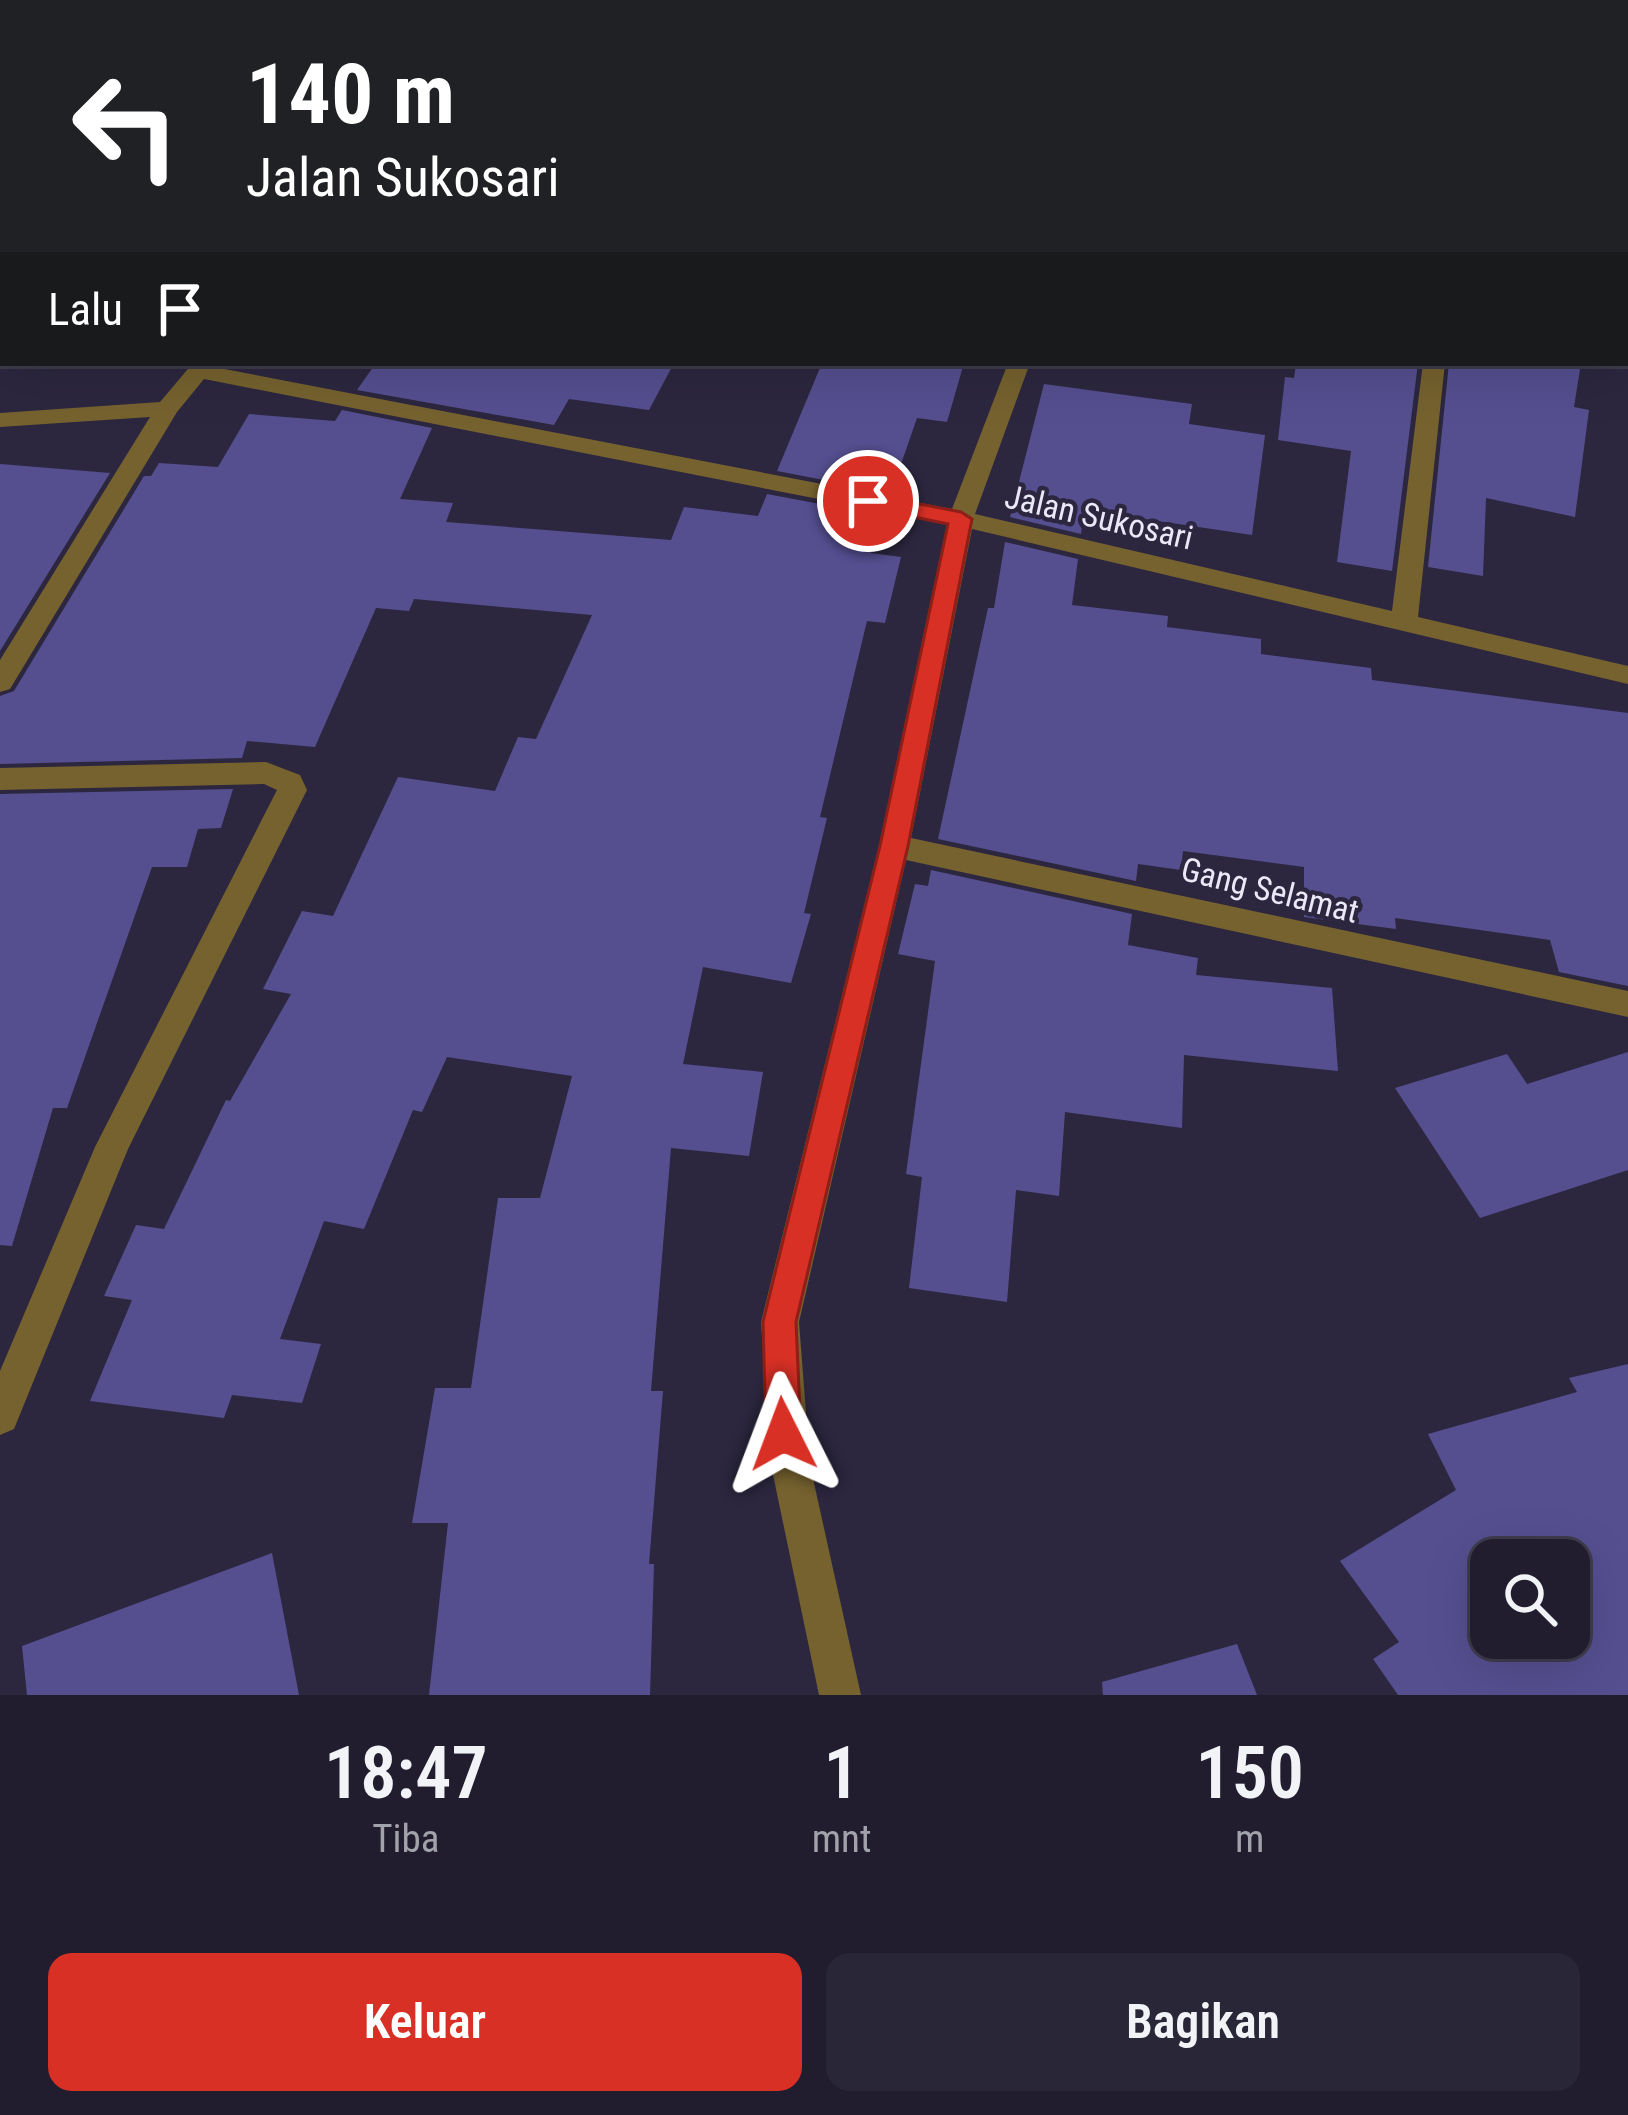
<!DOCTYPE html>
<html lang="id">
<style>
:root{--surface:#211d2f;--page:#292637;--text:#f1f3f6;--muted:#a2a2aa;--line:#3e3b4b;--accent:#d93025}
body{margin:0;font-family:"Roboto Condensed",sans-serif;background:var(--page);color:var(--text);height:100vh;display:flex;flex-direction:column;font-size:45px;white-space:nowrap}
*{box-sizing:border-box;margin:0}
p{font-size:39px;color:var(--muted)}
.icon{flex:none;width:66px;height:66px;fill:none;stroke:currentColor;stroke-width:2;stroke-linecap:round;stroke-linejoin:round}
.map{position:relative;height:1695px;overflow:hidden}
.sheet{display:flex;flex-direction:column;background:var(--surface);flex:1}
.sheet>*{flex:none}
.hud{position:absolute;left:0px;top:0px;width:1629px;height:366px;box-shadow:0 12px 48px #0002,0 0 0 3px var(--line);background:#202124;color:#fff;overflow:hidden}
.tools{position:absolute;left:1470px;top:1539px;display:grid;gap:24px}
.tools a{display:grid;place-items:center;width:120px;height:120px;border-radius:24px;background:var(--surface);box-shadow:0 12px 48px #0002,0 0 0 3px var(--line);font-size:60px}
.pin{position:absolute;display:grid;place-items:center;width:102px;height:102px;color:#fff;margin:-51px;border:6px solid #fff;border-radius:50%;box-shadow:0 3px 12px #0007}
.me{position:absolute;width:132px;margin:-66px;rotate:357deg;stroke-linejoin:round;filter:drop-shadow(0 0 9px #0008)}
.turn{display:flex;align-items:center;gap:42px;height:252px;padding:0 48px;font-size:54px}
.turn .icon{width:156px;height:156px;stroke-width:2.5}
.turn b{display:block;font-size:84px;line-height:102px}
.then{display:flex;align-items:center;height:114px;padding:0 48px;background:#0003;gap:24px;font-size:45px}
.eta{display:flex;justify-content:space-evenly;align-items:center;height:204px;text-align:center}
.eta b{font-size:72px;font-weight:600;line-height:84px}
.primary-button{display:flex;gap:24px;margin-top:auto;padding:24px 48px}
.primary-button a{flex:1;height:138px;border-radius:24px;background:var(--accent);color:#fff;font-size:48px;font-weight:600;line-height:138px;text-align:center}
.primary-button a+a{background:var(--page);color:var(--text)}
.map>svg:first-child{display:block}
.building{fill:#554f90;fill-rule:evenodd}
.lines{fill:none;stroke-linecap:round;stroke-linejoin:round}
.minor{fill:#76622f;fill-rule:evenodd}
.route{fill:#d93025;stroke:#8d1f18;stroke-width:3}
.labels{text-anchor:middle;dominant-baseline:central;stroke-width:9;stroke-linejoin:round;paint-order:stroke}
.street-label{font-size:33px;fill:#ebe8f8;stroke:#2c273f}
</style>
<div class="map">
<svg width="1628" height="1695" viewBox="0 0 1628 1695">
<rect width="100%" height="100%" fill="#2c273f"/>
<path class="building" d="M 376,363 L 674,363 L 649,410 L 569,399 L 554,425 L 357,390 Z
M 822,363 L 964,363 L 947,422 L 917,418 L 891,493 L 777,471 Z
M 1296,363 L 1418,363 L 1392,571 L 1337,562 L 1351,451 L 1278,440 L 1285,377 L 1294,378 Z
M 1449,363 L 1581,363 L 1574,407 L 1589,410 L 1575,517 L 1486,498 L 1483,576 L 1428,567 Z
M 1044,384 L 1192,404 L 1189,424 L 1265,435 L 1252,535 L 1084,510 L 1081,534 L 1010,517 Z
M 342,410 L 432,428 L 400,499 L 453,503 L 446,522 L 671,540 L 684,507 L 758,516 L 767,494 L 883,516 L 871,553 L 901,557 L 885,623 L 867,621 L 820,817 L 827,818 L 804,913 L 811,914 L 791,983 L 703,967 L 683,1064 L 763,1072 L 749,1156 L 671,1148 L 651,1391 L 663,1391 L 649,1564 L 654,1564 L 650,1695 L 429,1695 L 448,1523 L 412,1523 L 435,1388 L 471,1388 L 498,1198 L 540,1198 L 572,1076 L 447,1057 L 422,1112 L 413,1110 L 364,1229 L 324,1221 L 280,1339 L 321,1344 L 302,1403 L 232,1395 L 224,1418 L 90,1401 L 132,1300 L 104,1296 L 136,1225 L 164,1229 L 226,1100 L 230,1101 L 291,994 L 263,989 L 302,911 L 333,916 L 398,777 L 495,791 L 518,737 L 536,739 L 592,615 L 414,599 L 409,611 L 376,608 L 315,747 L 247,741 L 242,758 L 0,764 L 0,696 L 14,691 L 144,476 L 151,476 L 159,463 L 218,467 L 249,414 L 335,421 Z
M 0,464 L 110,473 L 0,651 Z
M 1005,542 L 1078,559 L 1072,605 L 1168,616 L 1167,627 L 1261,639 L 1261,654 L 1371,668 L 1372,680 L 1628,713 L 1628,986 L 1559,972 L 1550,940 L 1395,918 L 1396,929 L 1304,917 L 1304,867 L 1183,851 L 1181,870 L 1138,864 L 1136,881 L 938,839 L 988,608 L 994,608 Z
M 233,789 L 221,828 L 198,829 L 187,867 L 152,867 L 67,1108 L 53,1108 L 12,1246 L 0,1245 L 0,794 Z
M 931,870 L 1132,914 L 1128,945 L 1198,958 L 1196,975 L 1332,988 L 1338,1071 L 1184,1055 L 1182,1128 L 1065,1112 L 1059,1196 L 1016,1190 L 1007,1302 L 909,1288 L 922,1177 L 906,1174 L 935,961 L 898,954 L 915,884 L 928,886 Z
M 1628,1052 L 1628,1170 L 1480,1218 L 1395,1088 L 1507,1054 L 1527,1084 Z
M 1628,1364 L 1628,1695 L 1398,1695 L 1373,1659 L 1399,1642 L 1340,1561 L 1456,1490 L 1428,1434 L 1577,1392 L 1569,1378 ZM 1491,1560 L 1569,1560 L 1569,1638 L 1491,1638 Z
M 272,1553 L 299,1695 L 27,1695 L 22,1646 Z
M 1237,1644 L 1257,1695 L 1103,1695 L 1102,1682 Z"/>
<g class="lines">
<path class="minor" d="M 524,0 L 542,0 L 522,3 Z
M 1109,0 L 1127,0 L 1127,3 L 1109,3 Z
M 0,123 L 3,123 L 3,135 L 0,135 Z
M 1626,129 L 1628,129 L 1628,141 L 1626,141 Z
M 0,292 L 3,292 L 3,306 L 0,306 Z
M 193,363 L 216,363 L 214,367 L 952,509 L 1008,363 L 1030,363 L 975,514 L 1392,611 L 1423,363 L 1445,363 L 1418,617 L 1628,666 L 1628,684 L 972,529 L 911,838 L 1628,991 L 1628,1017 L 906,860 L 799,1322 L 810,1465 L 861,1695 L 819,1695 L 771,1465 L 761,1322 L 879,846 L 947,524 L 204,379 L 177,412 L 10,689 L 0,692 L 0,660 L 150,417 L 0,427 L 0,413 L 160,402 Z
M 266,762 L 300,775 L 307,790 L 128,1149 L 14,1429 L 0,1435 L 0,1371 L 95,1147 L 277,790 L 264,784 L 0,790 L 0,768 Z"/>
</g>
<path class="route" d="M 868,494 L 961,512 L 972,519 L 908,846 L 796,1322 L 801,1434 L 796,1446 L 783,1451 L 771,1446 L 766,1434 L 763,1322 L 880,846 L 948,524 L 860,506 L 860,496 Z"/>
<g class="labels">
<g class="street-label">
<text transform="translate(1099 517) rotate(13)">Jalan Sukosari</text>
<text transform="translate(1270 890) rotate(14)">Gang Selamat</text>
</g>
</g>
</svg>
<div class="tools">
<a><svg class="icon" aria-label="search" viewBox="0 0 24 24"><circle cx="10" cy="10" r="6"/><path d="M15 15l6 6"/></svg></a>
</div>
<div class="pin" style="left:868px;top:501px;background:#d93025"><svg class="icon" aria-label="arrive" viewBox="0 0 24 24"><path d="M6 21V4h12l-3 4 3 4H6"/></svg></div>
<svg class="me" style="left:783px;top:1434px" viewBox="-20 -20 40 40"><path d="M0-17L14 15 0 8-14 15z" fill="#d93025" stroke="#fff" stroke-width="4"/></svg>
<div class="hud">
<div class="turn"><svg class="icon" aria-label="left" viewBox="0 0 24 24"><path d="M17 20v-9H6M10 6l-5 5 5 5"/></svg><div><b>140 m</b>Jalan Sukosari</div></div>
<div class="then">Lalu<svg class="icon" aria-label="arrive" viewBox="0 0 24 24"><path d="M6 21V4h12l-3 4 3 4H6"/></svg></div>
</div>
</div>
<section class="sheet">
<div class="eta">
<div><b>18:47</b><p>Tiba</p></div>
<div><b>1</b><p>mnt</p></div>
<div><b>150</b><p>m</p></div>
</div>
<div class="primary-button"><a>Keluar</a><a>Bagikan</a></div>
</section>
